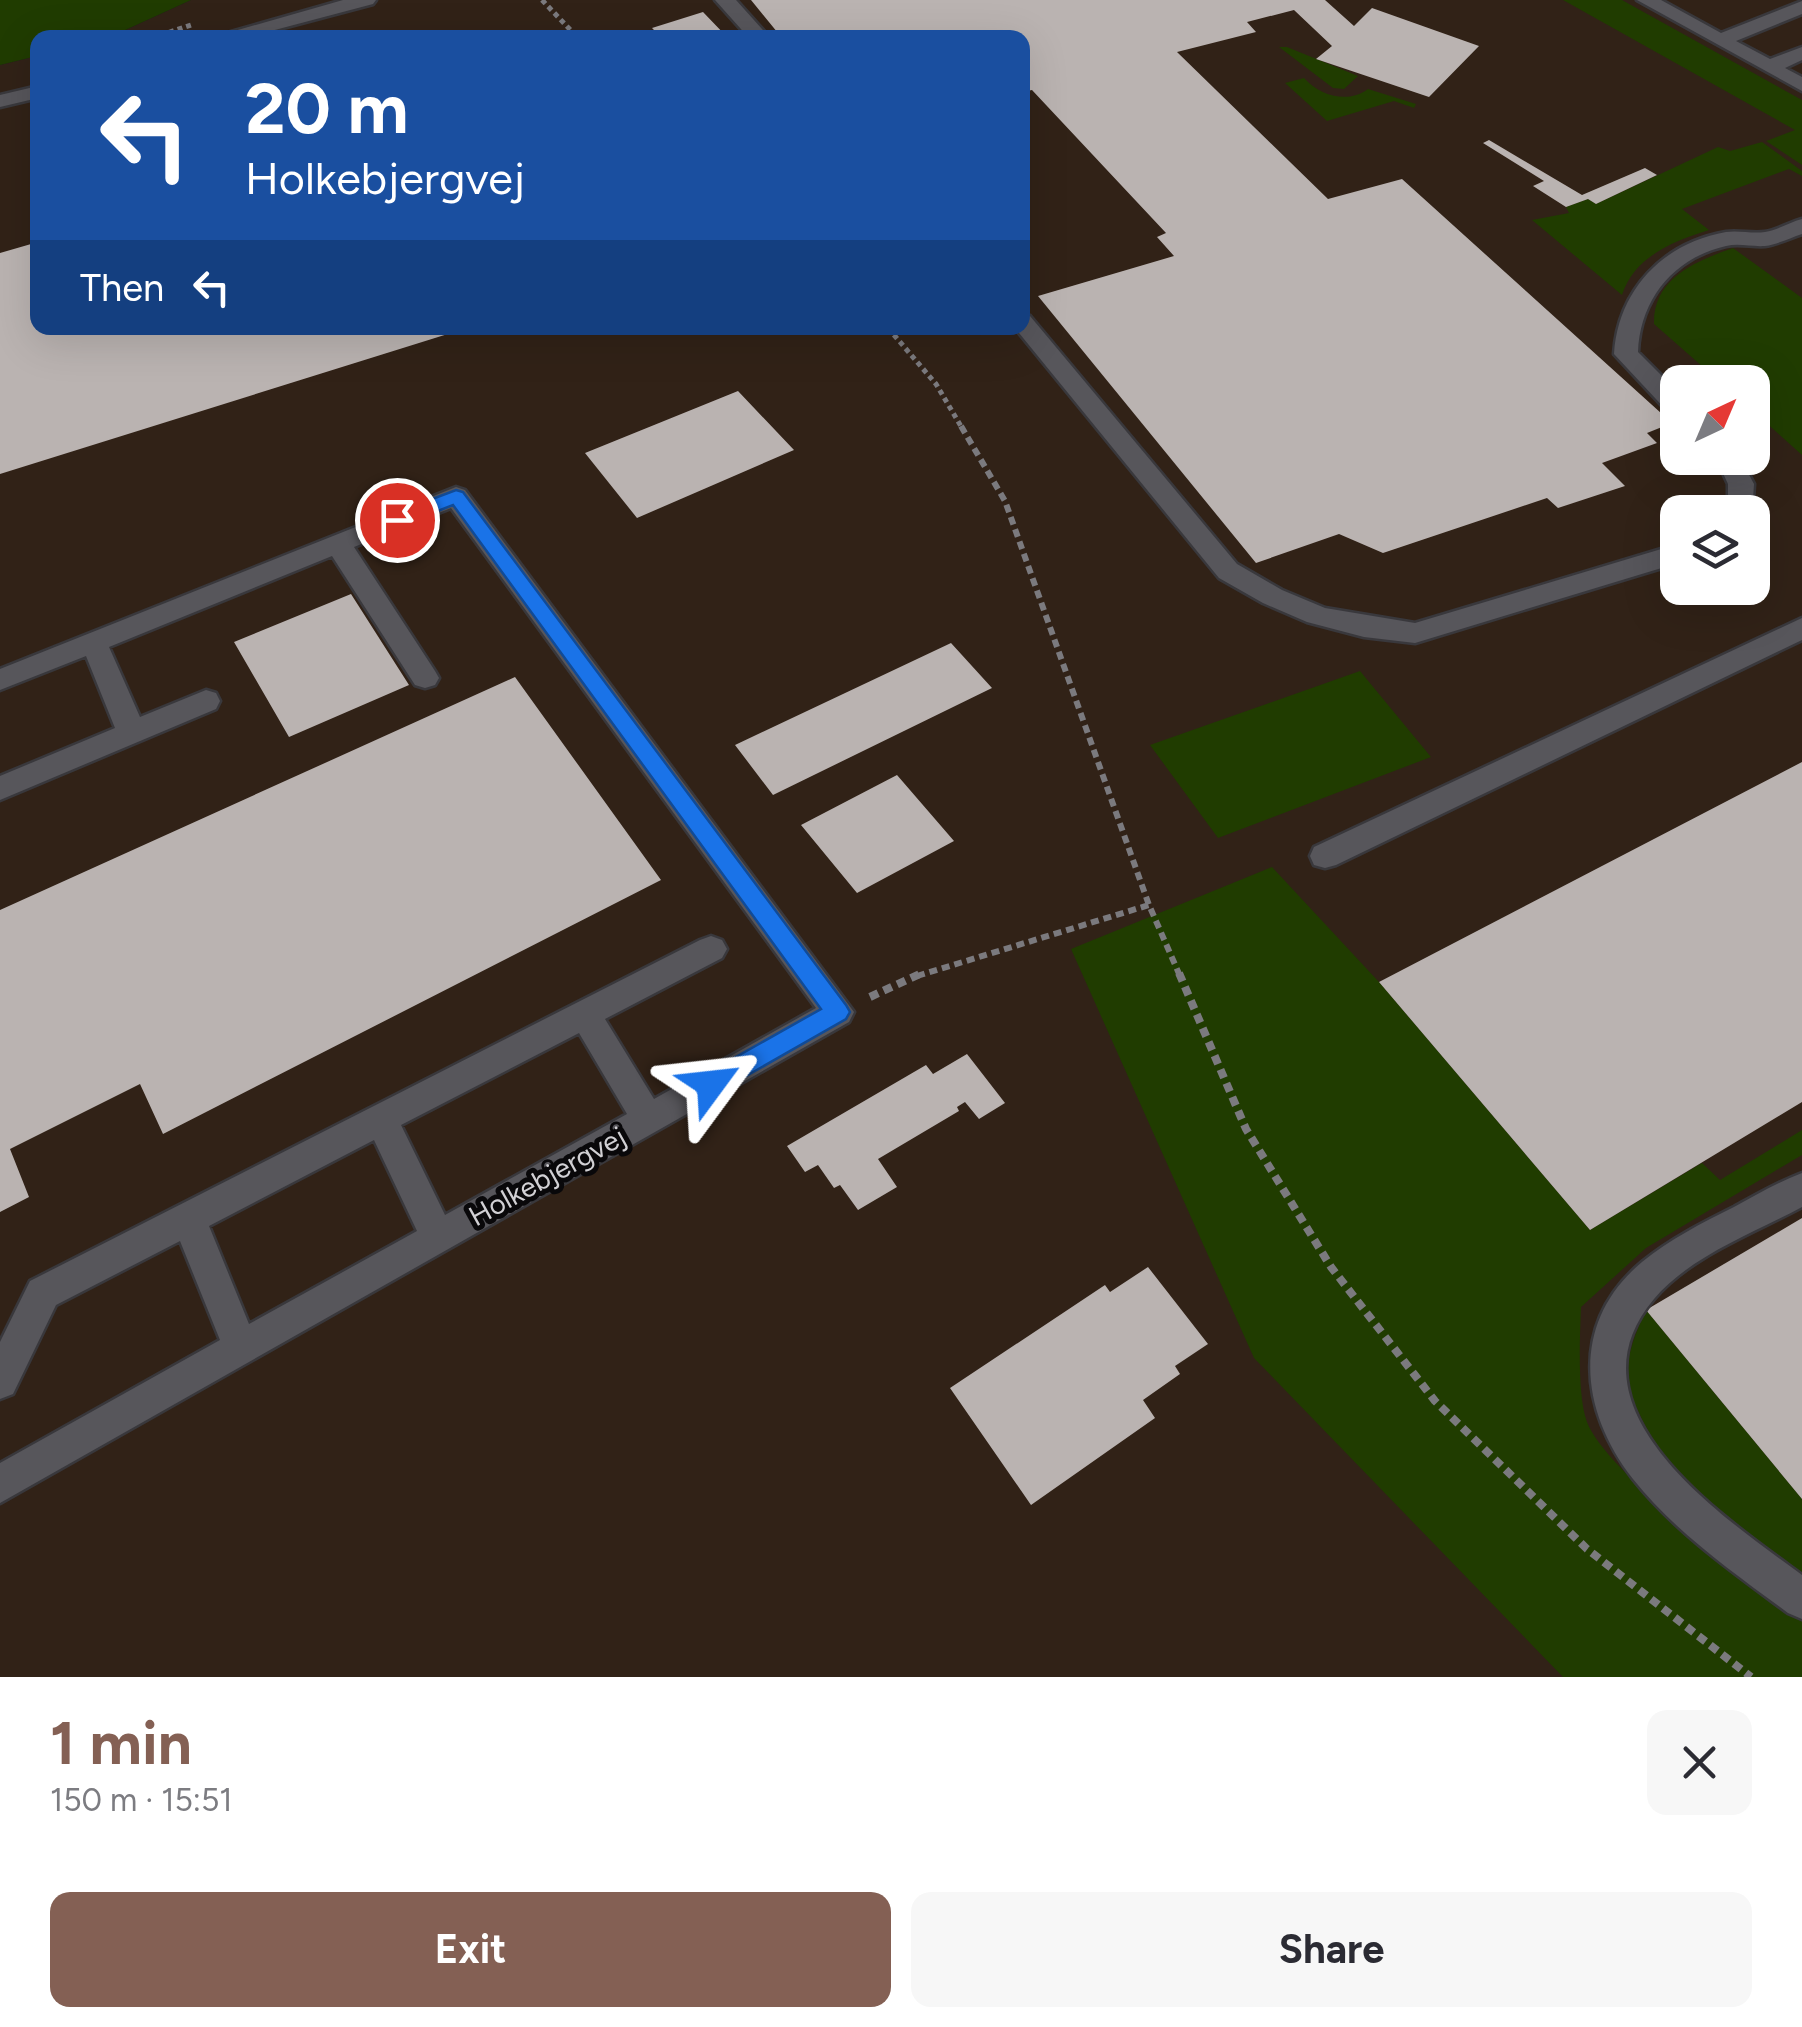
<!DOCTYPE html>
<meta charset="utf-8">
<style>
:root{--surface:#fff;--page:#f7f7f7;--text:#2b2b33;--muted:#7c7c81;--accent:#846054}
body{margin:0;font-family:Figtree,sans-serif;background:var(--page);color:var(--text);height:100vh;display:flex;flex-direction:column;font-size:38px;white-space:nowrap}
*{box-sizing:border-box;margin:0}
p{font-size:32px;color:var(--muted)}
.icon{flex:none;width:55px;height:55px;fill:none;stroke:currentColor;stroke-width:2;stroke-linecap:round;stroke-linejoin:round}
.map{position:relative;height:1677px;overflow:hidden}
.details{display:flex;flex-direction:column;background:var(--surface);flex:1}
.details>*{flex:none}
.hud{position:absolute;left:30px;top:30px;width:1000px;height:305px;border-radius:20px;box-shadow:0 10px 40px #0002;background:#1a4fa0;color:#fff;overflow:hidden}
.needle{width:65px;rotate:44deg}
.controls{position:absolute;left:1660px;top:365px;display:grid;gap:20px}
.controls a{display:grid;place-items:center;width:110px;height:110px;border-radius:20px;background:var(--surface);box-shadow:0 10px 40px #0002;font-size:50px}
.pin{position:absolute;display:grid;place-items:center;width:85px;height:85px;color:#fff;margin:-42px;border:5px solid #fff;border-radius:50%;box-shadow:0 2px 10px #0007}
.me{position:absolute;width:110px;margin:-55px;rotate:60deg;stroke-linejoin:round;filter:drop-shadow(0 0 8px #0008)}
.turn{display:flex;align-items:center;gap:35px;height:210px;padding:0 50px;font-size:45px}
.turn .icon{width:130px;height:130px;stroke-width:2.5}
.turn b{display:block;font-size:70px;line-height:85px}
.then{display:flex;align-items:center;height:95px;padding:0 50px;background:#0003;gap:20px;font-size:38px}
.round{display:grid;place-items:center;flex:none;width:105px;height:105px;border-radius:20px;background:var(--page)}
.overview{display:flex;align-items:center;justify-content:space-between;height:170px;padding:0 50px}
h1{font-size:60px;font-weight:700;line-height:75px;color:var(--accent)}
.button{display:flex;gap:20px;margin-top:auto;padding:20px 50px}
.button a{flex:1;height:115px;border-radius:20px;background:var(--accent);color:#fff;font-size:40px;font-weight:700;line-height:115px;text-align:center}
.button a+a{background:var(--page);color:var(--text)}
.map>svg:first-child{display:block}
.industrial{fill:#312217;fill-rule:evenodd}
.green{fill:#203c00}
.building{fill:#bab3b1}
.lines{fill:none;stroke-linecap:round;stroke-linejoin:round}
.minor-casing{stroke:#39383c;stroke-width:5}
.path-far2{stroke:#7b7a7e;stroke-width:5;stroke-dasharray:5 4;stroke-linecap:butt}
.path-far1{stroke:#7b7a7e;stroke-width:6;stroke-dasharray:8 5;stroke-linecap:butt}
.path{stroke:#7b7a7e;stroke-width:8;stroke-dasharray:9 6;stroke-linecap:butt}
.minor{fill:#57565b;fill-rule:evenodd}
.route{fill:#1a73e8;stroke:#114b97;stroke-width:2.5}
.labels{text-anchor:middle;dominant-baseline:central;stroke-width:10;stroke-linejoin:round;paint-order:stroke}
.street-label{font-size:28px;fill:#d1d0d4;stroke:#09080a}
</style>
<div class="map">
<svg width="1802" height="1677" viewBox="0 0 1802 1677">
<rect width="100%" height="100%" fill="#1f1e22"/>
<path class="industrial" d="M 191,0 L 1802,0 L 1802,1677 L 0,1677 L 0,65 L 37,56 L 38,328 L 1022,328 L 1022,38 L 110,37 ZM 1678,382 L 1752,382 L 1752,458 L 1678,458 ZM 1678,512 L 1752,512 L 1752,588 L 1678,588 Z"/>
<path class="green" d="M 0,0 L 191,0 L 110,37 L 38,38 L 37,56 L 0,65 Z
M 1563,0 L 1622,0 L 1802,100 L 1802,165 L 1766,141 L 1795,130 Z
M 1279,47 L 1287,47 L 1358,76 L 1344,89 L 1333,88 Z
M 1304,78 C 1320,96 1348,104 1368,89 L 1416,104 L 1414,108 L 1394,101 L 1327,121 L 1285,83 Z
M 1762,142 L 1802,171 L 1802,176 L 1789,169 L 1682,209 L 1709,230 C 1673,241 1634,257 1622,295 L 1532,220 L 1569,213 L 1566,207 L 1588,199 L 1596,204 L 1718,147 L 1730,151 Z
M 1733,248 L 1802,298 L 1802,455 L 1753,411 L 1752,382 L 1720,382 L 1654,324 C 1653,278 1696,261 1733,248 Z
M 1360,671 L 1431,757 L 1218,838 L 1150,745 Z
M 1272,867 L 1379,982 L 1590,1230 L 1702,1163 L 1720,1180 L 1802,1130 L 1802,1155 L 1646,1248 L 1581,1307 C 1580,1336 1577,1395 1587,1422 C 1606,1473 1754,1581 1802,1617 L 1802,1677 L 1563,1677 L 1254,1358 L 1071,949 Z
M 1646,1310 L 1802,1499 L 1802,1574 C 1736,1534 1672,1484 1639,1413 C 1635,1404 1628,1394 1627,1385 C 1625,1358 1635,1334 1646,1310 Z"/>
<path class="building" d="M 751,0 L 1325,0 L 1354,26 L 1372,8 L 1479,46 L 1429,97 L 1316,59 L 1332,46 L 1294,10 L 1247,22 L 1256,32 L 1177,52 L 1328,199 L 1402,179 L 1672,423 L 1647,433 L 1657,443 L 1602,463 L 1625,486 L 1558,508 L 1547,498 L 1383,553 L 1339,534 L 1256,563 L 1038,296 L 1174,256 L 1157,237 L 1166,233 L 1032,90 L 1022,92 L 1022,38 L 782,38 Z
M 703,12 L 728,38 L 662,38 L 652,28 Z
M 1489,140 L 1582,195 L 1645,168 L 1657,175 L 1596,204 L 1588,199 L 1566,207 L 1533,186 L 1544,181 L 1483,143 Z
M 38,242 L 38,328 L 467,328 L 0,474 L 0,253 Z
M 738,391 L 794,450 L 637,518 L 585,453 Z
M 351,594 L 409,685 L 289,737 L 234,642 Z
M 951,643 L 992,688 L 773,795 L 735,745 Z
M 515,677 L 661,880 L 163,1134 L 140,1084 L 10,1149 L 29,1197 L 0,1212 L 0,910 Z
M 1802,762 L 1802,1102 L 1590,1230 L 1379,982 Z
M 897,775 L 954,841 L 857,893 L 801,825 Z
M 967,1054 L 1005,1103 L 979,1119 L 965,1102 L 957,1107 L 959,1111 L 878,1159 L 897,1187 L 858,1210 L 840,1185 L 834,1188 L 818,1165 L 805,1172 L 787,1146 L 926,1065 L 933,1074 Z
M 1802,1218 L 1802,1499 L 1646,1310 Z
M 1148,1267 L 1208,1344 L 1175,1366 L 1180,1374 L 1143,1400 L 1155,1418 L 1031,1505 L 950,1388 L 1105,1285 L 1110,1292 Z"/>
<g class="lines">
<defs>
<path id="minor" d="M 343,0 L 376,0 L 373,4 L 245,38 L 210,38 Z
M 715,0 L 736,0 L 770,38 L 749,38 Z
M 1637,0 L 1661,0 L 1721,33 L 1802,1 L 1802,14 L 1736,41 L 1770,59 L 1802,47 L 1802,60 L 1785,68 L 1802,77 L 1802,91 Z
M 38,86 L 38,98 L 0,107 L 0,95 Z
M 1802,219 L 1802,234 C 1790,238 1778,244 1765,246 C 1752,247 1739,243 1726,246 C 1673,258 1640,300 1638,352 L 1678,392 L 1678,415 L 1669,413 L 1614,354 C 1618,290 1663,243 1726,232 C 1739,230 1752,234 1765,232 C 1778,230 1790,222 1802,219 Z
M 1022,314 L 1030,316 L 1237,564 L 1282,590 L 1325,608 L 1415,623 L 1678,544 L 1678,563 L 1415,643 L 1364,637 L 1307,622 L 1263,603 L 1219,578 L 1015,328 L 1022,328 Z
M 1716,458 L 1740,458 L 1754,484 L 1752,514 L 1728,512 L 1728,484 Z
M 456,487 L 465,490 L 854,1012 L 849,1022 L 0,1503 L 0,1463 L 220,1340 L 180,1241 L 56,1305 L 13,1394 L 0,1399 L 0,1342 L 30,1281 L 700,940 L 711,936 L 722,940 L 727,949 L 722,958 L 605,1019 L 654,1099 L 816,1008 L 451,508 L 354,547 L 435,671 L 439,678 L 435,685 L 425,688 L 415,685 L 332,556 L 109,647 L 140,717 L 206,690 L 216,693 L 220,701 L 216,709 L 0,800 L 0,776 L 115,728 L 86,656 L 0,690 L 0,669 ZM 579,1033 L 627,1114 L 445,1215 L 401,1125 ZM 374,1140 L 417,1231 L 249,1324 L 209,1226 Z
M 1802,618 L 1802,640 L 1336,865 L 1325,868 L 1314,865 L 1310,856 L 1314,847 Z
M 1802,1173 L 1802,1207 C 1754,1233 1690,1256 1654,1299 C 1561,1409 1723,1517 1802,1575 L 1802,1619 L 1788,1613 C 1734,1573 1675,1532 1633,1479 C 1579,1410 1570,1322 1642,1262 C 1670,1239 1702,1223 1734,1207 C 1756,1195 1778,1182 1802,1173 Z"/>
</defs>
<use href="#minor" class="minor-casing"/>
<path class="path-far2" d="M 542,0 L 578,38
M 152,38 L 191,25
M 888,328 L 936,384 L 962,428"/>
<path class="path-far1" d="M 961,426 L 1005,501 L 1149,905 L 1180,976
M 917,976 L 1149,905"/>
<path class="path" d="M 1179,973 L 1246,1129 L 1331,1267 L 1435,1401 L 1587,1549 L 1751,1677
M 870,997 L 922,973"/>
<use href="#minor" class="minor"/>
</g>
<path class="route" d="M 456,490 L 463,492 L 846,1005 L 850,1012 L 846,1019 L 720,1091 L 711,1095 L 702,1091 L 699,1084 L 702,1076 L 821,1009 L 453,505 L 397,527 L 387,520 L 390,515 Z"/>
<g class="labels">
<g class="street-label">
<text transform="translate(547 1176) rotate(-29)">Holkebjergvej</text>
</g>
</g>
</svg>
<div class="controls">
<a><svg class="needle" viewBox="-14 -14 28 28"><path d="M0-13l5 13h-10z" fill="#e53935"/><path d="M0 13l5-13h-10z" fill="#7c7c81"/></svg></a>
<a><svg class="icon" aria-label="layers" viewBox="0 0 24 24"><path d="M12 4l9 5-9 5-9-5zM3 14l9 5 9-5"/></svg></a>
</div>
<div class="pin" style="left:397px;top:520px;background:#d93025"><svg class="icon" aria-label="arrive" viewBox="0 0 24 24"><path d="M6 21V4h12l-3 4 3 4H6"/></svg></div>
<svg class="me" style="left:711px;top:1084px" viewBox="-20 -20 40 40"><path d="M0-17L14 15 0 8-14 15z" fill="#1a73e8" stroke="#fff" stroke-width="4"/></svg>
<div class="hud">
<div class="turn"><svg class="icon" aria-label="left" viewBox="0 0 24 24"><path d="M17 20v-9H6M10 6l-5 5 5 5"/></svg><div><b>20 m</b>Holkebjergvej</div></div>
<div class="then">Then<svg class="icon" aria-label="left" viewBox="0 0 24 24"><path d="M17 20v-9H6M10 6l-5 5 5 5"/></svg></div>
</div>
</div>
<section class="details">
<div class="overview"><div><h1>1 min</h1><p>150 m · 15:51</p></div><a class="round"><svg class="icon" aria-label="close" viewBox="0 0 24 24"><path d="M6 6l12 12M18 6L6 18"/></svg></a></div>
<div class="button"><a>Exit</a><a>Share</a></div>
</section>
